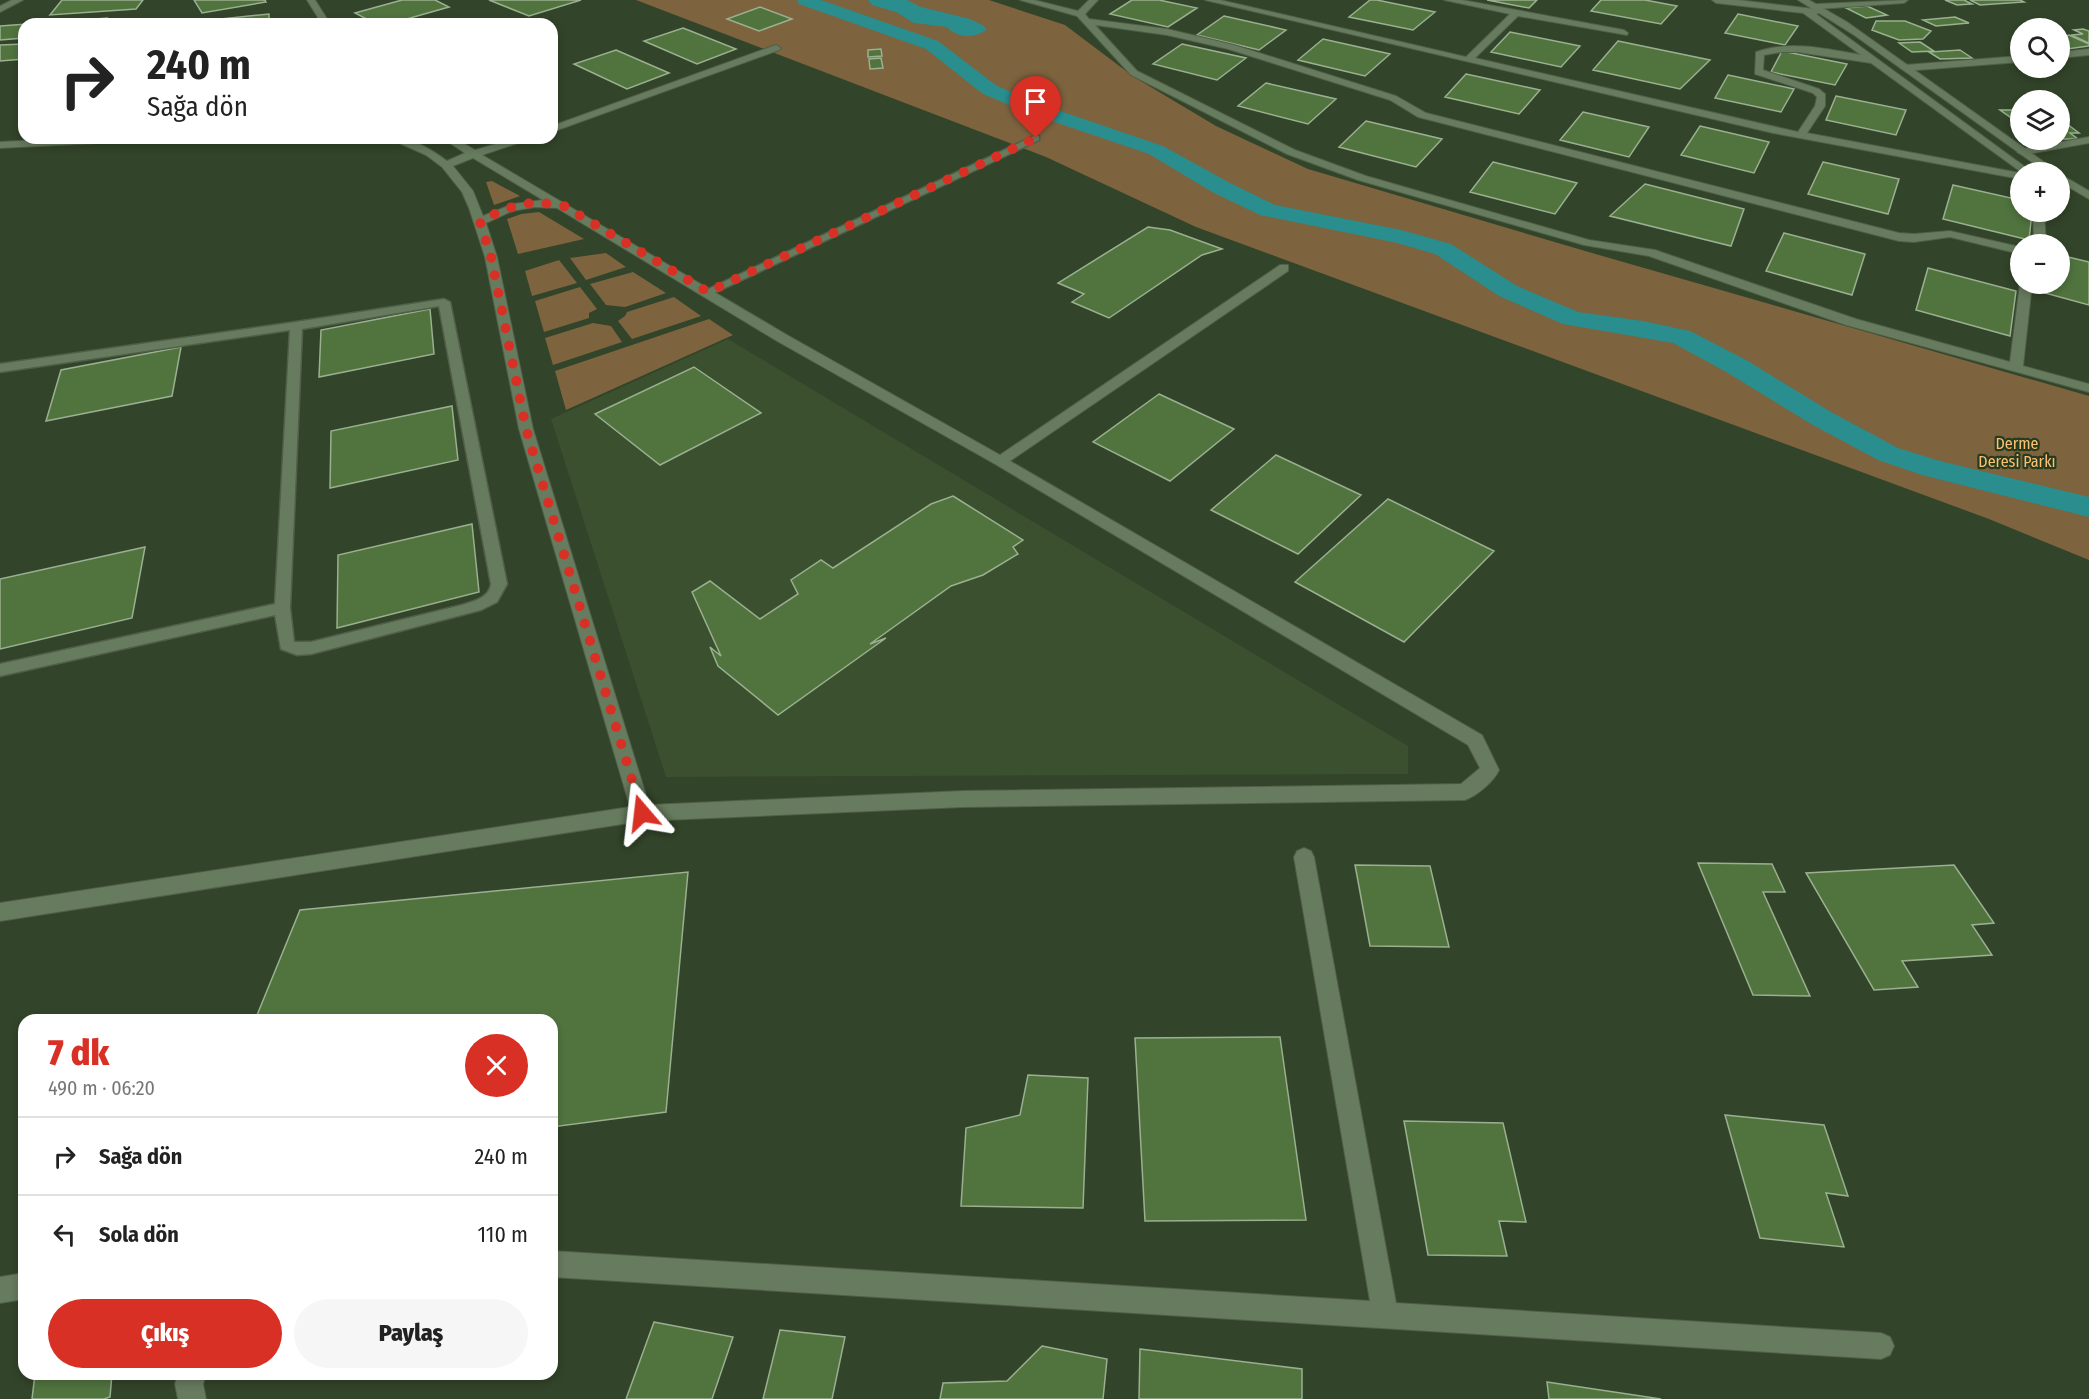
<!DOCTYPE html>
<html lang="tr">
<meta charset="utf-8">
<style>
:root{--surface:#fff;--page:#f6f6f6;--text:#222;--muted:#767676;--line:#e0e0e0;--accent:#d93025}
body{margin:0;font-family:"Fira Sans Condensed",sans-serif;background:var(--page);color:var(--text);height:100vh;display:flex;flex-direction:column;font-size:22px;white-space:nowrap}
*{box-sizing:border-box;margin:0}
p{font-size:20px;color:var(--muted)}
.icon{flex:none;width:33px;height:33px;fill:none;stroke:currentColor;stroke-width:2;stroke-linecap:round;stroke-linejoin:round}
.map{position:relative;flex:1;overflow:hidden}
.panel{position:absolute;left:18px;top:1014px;width:540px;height:366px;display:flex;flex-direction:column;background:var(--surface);border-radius:18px;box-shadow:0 3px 9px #0003}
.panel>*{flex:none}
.top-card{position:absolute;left:18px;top:18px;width:540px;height:126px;border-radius:18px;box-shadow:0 3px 9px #0003;background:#fff;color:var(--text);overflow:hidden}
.tools{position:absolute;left:2010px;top:18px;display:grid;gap:12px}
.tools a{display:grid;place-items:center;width:60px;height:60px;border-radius:50%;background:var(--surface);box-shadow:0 3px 9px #0003;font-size:30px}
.pin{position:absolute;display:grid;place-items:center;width:51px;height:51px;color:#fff;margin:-62px -26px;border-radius:50% 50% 50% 0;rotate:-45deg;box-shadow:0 0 6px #0007}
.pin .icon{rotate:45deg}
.me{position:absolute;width:66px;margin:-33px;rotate:343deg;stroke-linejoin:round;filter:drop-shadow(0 0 4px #0008)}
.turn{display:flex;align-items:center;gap:21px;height:126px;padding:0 30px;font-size:27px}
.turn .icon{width:78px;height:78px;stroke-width:2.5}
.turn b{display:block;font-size:42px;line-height:51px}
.round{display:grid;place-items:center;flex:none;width:63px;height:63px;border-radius:32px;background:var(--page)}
.summary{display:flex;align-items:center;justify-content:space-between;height:102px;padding:0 30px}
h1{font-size:36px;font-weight:800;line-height:45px;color:var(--accent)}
.button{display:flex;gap:12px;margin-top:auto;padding:12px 30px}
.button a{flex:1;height:69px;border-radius:36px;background:var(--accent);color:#fff;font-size:24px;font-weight:800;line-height:69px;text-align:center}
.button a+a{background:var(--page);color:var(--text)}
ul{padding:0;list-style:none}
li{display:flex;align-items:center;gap:18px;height:78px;padding:0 30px;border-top:2px solid var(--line)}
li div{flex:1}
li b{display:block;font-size:22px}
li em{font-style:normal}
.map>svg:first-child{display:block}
.built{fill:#3a502e}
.green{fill:#7d643f}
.water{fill:#2a8d8e}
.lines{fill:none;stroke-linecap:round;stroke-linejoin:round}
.canal{fill:#2a8d8e;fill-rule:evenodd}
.building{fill:#51743f;stroke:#9ab090;stroke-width:1.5}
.service-casing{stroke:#505f48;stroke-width:3}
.minor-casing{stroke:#505f48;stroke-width:2}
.tertiary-casing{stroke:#505f48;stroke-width:2}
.service{fill:#677b5e;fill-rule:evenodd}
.minor{fill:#677b5e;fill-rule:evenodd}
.tertiary{fill:#677b5e;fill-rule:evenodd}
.route{stroke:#d93025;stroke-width:10;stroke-dasharray:0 18}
.labels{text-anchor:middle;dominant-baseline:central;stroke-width:4.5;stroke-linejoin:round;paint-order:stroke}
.park-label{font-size:16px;fill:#fbc371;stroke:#283a1f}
</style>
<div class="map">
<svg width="2089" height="1399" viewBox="0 0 2089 1399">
<rect width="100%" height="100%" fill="#324429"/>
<path class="built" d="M 728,339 L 1408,746 L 1408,774 L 666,777 L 551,419 Z"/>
<path class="green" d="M 636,0 L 989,0 L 1065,25 L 1134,77 L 1216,126 L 1308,169 L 1592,253 L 2089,396 L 2089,560 L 1989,519 L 1196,227 L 1046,157 Z
M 492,181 L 520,196 L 494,205 L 486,182 Z
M 539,212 L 584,239 L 518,254 L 507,219 L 521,214 Z
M 606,253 L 626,267 L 586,280 L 570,258 Z
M 559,260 L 577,283 L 532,296 L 525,271 Z
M 633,272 L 666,293 L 625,307 L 606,305 L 590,284 Z
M 580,287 L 597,309 L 589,313 L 589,318 L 544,332 L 535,301 Z
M 674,297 L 701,316 L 632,339 L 618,321 L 625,316 L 627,312 Z
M 709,319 L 733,335 L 566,410 L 555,371 Z
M 593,323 L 611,326 L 622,342 L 553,365 L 545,338 Z"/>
<path class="water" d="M 868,0 L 907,0 L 921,7 L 970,19 L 984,26 L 986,30 C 974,39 957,38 947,27 L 914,23 L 896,12 L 872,5 Z"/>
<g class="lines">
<path class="canal" d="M 797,0 L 821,0 L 938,41 L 997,86 L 1048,107 L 1163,146 L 1230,183 L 1275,205 L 1401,230 L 1451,244 L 1517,286 L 1578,312 L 1643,321 L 1690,331 L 1748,361 L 1831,412 L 1898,448 L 1940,461 L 2089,497 L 2089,517 L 1922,475 L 1878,460 L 1811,424 L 1728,373 L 1673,343 L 1563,324 L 1499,296 L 1435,254 L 1397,243 L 1260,215 L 1214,193 L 1149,154 L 1034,115 L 983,94 L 926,49 L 799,4 Z"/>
</g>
<path class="building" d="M 62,0 L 143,0 L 136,9 L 50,15 Z
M 194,0 L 265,0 L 266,2 L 202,13 Z
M 402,0 L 435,0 L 449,7 L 389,24 L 376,24 L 355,13 Z
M 489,0 L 581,0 L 529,16 Z
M 1132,0 L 1159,0 L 1197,8 L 1168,27 L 1110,14 Z
M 1370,0 L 1377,0 L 1435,12 L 1413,30 L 1349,17 Z
M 1487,0 L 1537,0 L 1529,8 Z
M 1601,0 L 1645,0 L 1677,6 L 1661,24 L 1591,11 Z
M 1945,0 L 1964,0 L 1972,4 L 1957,5 Z
M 1970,0 L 2020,0 L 2024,2 L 1980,5 Z
M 1867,6 L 1887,15 L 1866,18 L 1846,8 Z
M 760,7 L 792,19 L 759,31 L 727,19 Z
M 269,14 L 269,24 L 173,24 Z
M 1738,14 L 1798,26 L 1785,45 L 1725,33 Z
M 1224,16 L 1286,30 L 1259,50 L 1197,35 Z
M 1955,17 L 1969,23 L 1936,26 L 1923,20 Z
M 107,18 L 103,24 L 24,24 L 24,38 L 0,40 L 0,26 Z
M 1876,21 L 1905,21 L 1931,31 L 1923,39 L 1899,40 L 1872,30 Z
M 683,28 L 736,49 L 697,64 L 644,41 Z
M 2083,29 L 2089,31 L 2089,43 L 2071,35 L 2083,34 L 2074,30 Z
M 1510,32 L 1580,46 L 1561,67 L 1491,52 Z
M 2069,35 L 2089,44 L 2089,46 L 2060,50 L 2060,37 Z
M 1323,39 L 1390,54 L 1365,76 L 1298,60 Z
M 1618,41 L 1710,60 L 1680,89 L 1593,70 Z
M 1920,42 L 1934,51 L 1912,52 L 1899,43 Z
M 24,44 L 24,59 L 0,61 L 0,45 Z
M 1182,44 L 1246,58 L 1217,80 L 1153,64 Z
M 881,49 L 882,56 L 868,57 L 868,50 Z
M 616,50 L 669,73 L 627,89 L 574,64 Z
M 1960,50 L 1972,58 L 1940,59 L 1929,52 Z
M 1782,51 L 1847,64 L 1835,85 L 1771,72 Z
M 881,58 L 883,68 L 870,69 L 869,59 Z
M 1466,74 L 1540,90 L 1519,114 L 1445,97 Z
M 1728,75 L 1794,89 L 1781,112 L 1715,98 Z
M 1266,83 L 1336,99 L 1308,124 L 1238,106 Z
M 1836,96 L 1906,110 L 1896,135 L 1826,120 Z
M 2000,110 L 2020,110 L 2020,124 Z
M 1583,112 L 1649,127 L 1629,157 L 1560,140 Z
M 1366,121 L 1442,139 L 1416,167 L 1339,147 Z
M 2067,124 L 2079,133 L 2070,133 L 2078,139 L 2060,139 L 2060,125 Z
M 1700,126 L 1769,142 L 1754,173 L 1681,155 Z
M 1493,162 L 1577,183 L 1555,214 L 1470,192 Z
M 1823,162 L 1899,179 L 1888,214 L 1808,194 Z
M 1645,184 L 1744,209 L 1731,246 L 1610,216 Z
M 1953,185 L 2020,200 L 2020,212 L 2032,212 L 2029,240 L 1943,219 Z
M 1148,227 L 1170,230 L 1222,249 L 1202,255 L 1109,318 L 1072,302 L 1084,294 L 1058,283 Z
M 1784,233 L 1865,254 L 1852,295 L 1766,271 Z
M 2060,255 L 2089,262 L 2089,305 L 2045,293 L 2046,284 L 2060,284 Z
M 1928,268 L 2016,291 L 2010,336 L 1916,310 Z
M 430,309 L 434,354 L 319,377 L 321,330 Z
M 181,347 L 172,396 L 46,421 L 61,370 Z
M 694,367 L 761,413 L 660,465 L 595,414 Z
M 1159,394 L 1234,429 L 1170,481 L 1093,442 Z
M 452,406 L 458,460 L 330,488 L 331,431 Z
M 1276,455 L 1361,495 L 1298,554 L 1211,510 Z
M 953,496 L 1023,540 L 1013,547 L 1018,554 L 983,575 L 951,586 L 870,644 L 886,638 L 778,715 L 718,666 L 710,647 L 721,656 L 692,592 L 710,581 L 760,619 L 798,594 L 791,580 L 821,560 L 833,568 L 931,504 Z
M 1388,499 L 1494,551 L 1404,642 L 1295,582 Z
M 472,524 L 479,592 L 337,628 L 338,555 Z
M 145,547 L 132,618 L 0,649 L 0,579 Z
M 1698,863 L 1772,864 L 1785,892 L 1763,892 L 1810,996 L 1753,995 Z
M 1355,865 L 1430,866 L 1449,947 L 1370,946 Z
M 1954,865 L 1994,923 L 1972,925 L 1992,955 L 1902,961 L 1918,987 L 1874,990 L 1806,873 Z
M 688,872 L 666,1112 L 552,1127 L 552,1020 L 255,1020 L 300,910 Z
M 1280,1037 L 1306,1220 L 1145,1221 L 1135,1038 Z
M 1028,1075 L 1088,1078 L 1083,1208 L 961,1206 L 966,1128 L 1020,1115 Z
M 1725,1115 L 1824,1125 L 1848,1196 L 1826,1193 L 1844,1247 L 1760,1238 Z
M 1404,1121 L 1503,1123 L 1526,1222 L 1499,1221 L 1507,1256 L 1428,1255 Z
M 654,1322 L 733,1337 L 712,1399 L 626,1399 Z
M 780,1330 L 845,1337 L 832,1399 L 763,1399 Z
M 1042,1346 L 1107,1359 L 1103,1399 L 940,1399 L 943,1383 L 1007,1381 Z
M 1140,1349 L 1302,1369 L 1302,1399 L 1139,1399 Z
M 35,1374 L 112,1374 L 110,1397 L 104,1399 L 32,1399 Z
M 1547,1382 L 1661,1399 L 1549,1399 Z"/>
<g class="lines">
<defs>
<path id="service" d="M 1036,135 L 1039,136 L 1039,140 L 712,294 L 708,295 L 702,292 Z
M 444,299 L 450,302 L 507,584 L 497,602 L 481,610 L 311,654 L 297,655 L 281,649 L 275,615 L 0,676 L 0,664 L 275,604 L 290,330 L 0,372 L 0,364 L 296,322 ZM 439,306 L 491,584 C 489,598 474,601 462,605 L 311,642 L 294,642 L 290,608 L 302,329 Z"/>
<path id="minor" d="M 307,0 L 315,0 L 329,22 L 328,24 L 322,24 Z
M 1020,0 L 1034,0 L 1078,11 L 1089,0 L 1098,0 L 1085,14 L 1089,19 L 1167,29 L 1234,45 L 1396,96 L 1426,113 L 1899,233 L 1914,234 L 1950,231 L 2020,247 L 2020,254 L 1950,237 L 1914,242 L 1899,241 L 1418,117 L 1390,100 L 1228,49 L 1167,35 L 1095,25 L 1137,71 L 1295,150 L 1366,176 L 1589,240 L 1655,250 L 1856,319 L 2010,362 L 2020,284 L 2032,284 L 2023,366 L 2089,384 L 2089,392 L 1846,325 L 1649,256 L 1584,245 L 1358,180 L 1287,154 L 1131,75 L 1077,16 Z
M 1205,0 L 1220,0 L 1466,57 L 1510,14 L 1444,0 L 1462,0 L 1624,30 L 1628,33 L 1627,35 L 1518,16 L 1475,58 L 1798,132 L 1815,106 L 1817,97 L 1813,93 L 1755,74 L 1756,52 C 1789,40 1827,49 1861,55 L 1803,13 L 1716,3 L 1712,0 L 1738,0 L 1815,9 L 1813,7 L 1817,4 L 1908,0 L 1904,3 L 1818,9 L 1822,12 L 1816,14 L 2032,172 L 2021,172 L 1871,63 L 1797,52 L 1782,52 L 1764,55 L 1763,70 L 1819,89 L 1825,94 L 1825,106 L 1807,133 L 2020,173 L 2020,179 L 1773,133 Z
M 776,45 L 781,48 L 779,50 L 552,132 L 552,126 Z
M 2089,49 L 2089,55 L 2060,58 L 2060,52 Z
M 2020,56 L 2020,62 L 1905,71 L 1900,68 L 1905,65 Z
M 2089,137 L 2089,143 L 2022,155 L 2017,152 L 2022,149 Z
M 76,138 L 142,138 L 137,141 L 0,148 L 0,142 Z
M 388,138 C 412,138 428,147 447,161 L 465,153 L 442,138 L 454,138 L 475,150 L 517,138 L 533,138 L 482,155 L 787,335 L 1000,455 L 1280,265 L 1288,265 L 1288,271 L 1010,461 L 1482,735 L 1499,770 C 1494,781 1477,796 1465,800 L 963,807 L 642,821 L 0,921 L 0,903 L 630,807 L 519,429 L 485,257 L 469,208 L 462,192 L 442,167 L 426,155 ZM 473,158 L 543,200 L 513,204 L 483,216 L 473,191 L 453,166 ZM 535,207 L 557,208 L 777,341 L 995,464 L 1468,745 L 1480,768 L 1461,784 L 963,791 L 649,805 L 533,429 L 497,257 L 486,223 L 512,211 Z
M 2033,212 L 2044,212 L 2046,244 L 2034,244 Z
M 1304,848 L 1311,851 L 1314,857 L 1396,1303 L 1881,1333 L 1890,1337 L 1894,1346 L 1890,1355 L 1881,1359 L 552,1277 L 552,1251 L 1370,1301 L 1294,857 L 1297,851 Z
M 24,1273 L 24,1299 L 0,1303 L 0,1277 Z
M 178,1374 L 206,1374 L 203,1384 L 206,1399 L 178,1399 L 175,1384 Z"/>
<path id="tertiary" d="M 12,0 L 23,0 L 0,12 L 0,6 Z
M 1798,0 L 1809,0 L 1847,22 L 2058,172 L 2046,172 L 1854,35 Z
M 2060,174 L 2089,191 L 2089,199 L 2060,182 Z"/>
</defs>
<use href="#service" class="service-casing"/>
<use href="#minor" class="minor-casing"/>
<use href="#tertiary" class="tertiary-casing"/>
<use href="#service" class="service"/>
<use href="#minor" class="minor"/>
<use href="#tertiary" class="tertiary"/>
</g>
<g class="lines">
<path class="route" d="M 642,813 L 526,429 L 491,257 L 480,222 L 504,209 L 535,202 L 564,206 L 708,292 L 1036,138"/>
</g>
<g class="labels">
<g class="park-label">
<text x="2017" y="443">Derme<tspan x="2017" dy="18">Deresi Parkı</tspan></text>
</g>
</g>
</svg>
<div class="tools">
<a><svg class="icon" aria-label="search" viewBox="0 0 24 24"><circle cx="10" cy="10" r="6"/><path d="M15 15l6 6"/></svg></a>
<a><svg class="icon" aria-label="layers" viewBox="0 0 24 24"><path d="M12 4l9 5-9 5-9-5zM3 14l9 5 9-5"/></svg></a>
<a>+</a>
<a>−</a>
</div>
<div class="pin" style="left:1036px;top:138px;background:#d93025"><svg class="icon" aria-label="arrive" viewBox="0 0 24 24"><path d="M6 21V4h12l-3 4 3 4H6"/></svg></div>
<svg class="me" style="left:642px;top:813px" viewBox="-20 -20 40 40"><path d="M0-17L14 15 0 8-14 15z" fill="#d93025" stroke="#fff" stroke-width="4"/></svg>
<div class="top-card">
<div class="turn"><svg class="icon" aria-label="right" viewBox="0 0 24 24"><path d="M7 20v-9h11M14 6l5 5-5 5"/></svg><div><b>240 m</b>Sağa dön</div></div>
</div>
<section class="panel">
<div class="summary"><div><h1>7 dk</h1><p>490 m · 06:20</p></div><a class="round" style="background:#d93025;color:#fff"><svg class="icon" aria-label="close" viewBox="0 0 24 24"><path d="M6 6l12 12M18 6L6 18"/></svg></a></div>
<ul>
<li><svg class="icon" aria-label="right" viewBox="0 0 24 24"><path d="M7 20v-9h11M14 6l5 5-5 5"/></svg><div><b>Sağa dön</b></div><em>240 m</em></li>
<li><svg class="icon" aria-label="left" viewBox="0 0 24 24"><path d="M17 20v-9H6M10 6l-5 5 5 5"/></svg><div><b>Sola dön</b></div><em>110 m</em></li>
</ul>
<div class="button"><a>Çıkış</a><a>Paylaş</a></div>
</section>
</div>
